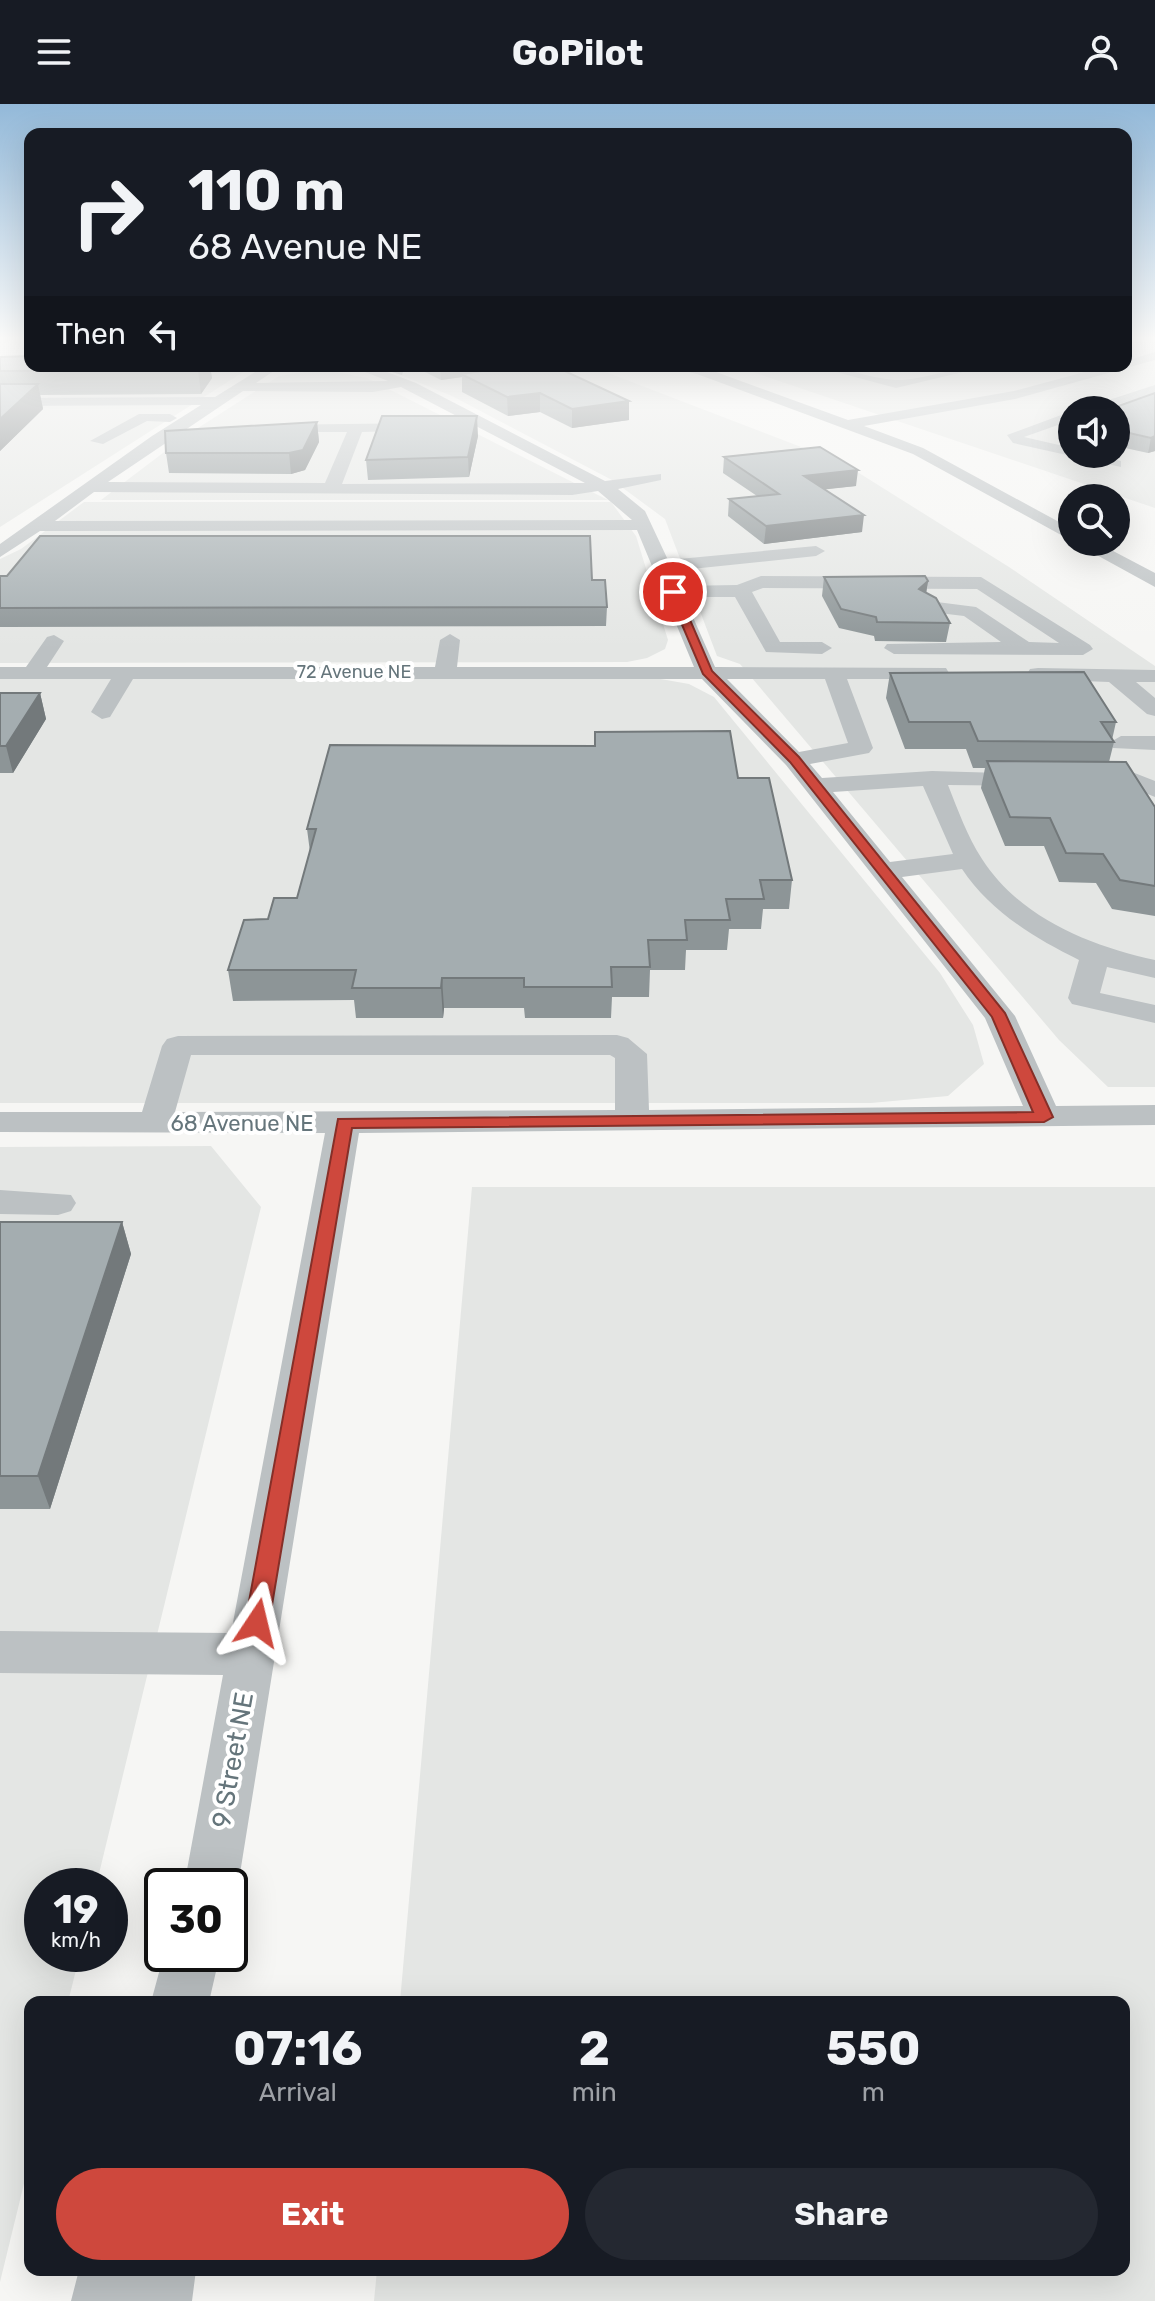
<!DOCTYPE html>
<style>
:root{--surface:#171b24;--page:#242831;--text:#f1f3f6;--muted:#9ea1a6;--accent:#ce483d}
body{margin:0;font-family:Rubik,sans-serif;background:var(--page);color:var(--text);height:100vh;display:flex;flex-direction:column;font-size:30px;white-space:nowrap}
*{box-sizing:border-box;margin:0}
p{font-size:26px;color:var(--muted)}
.icon{flex:none;width:44px;height:44px;fill:none;stroke:currentColor;stroke-width:2;stroke-linecap:round;stroke-linejoin:round}
.map{position:relative;flex:1;overflow:hidden}
.details{position:absolute;left:24px;top:1892px;width:1106px;height:280px;display:flex;flex-direction:column;background:var(--surface);border-radius:16px;box-shadow:0 8px 32px #0002}
.details>*{flex:none}
.hud{position:absolute;left:24px;top:24px;width:1108px;height:244px;border-radius:16px;box-shadow:0 8px 32px #0002;background:#171b24;color:var(--text);overflow:hidden}
.buttons{position:absolute;left:1058px;top:292px;display:grid;gap:16px}
.buttons a{display:grid;place-items:center;width:72px;height:72px;border-radius:50%;background:var(--surface);box-shadow:0 8px 32px #0002;font-size:40px}
.speed{position:absolute;left:24px;top:1764px;display:flex;gap:16px;font-size:40px;font-weight:700;text-align:center}
.speed>*{display:grid;place-content:center;width:104px;height:104px;border-radius:50%;background:var(--surface);box-shadow:0 8px 32px #0002;line-height:1}
.speed small{font-size:20px;font-weight:400}
.speed .limit{border:4px solid #111;border-radius:12px;background:#fff;color:#111}
.pin{position:absolute;display:grid;place-items:center;width:68px;height:68px;color:#fff;margin:-34px;border:4px solid #fff;border-radius:50%;box-shadow:0 2px 8px #0007}
.me{position:absolute;width:88px;margin:-44px;rotate:10deg;stroke-linejoin:round;filter:drop-shadow(0 0 6px #0008)}
.turn{display:flex;align-items:center;gap:28px;height:168px;padding:0 32px;font-size:36px}
.turn .icon{width:104px;height:104px;stroke-width:2.5}
.turn b{display:block;font-size:56px;line-height:68px}
.then{display:flex;align-items:center;height:76px;padding:0 32px;background:#0003;gap:16px;font-size:30px}
.eta{display:flex;justify-content:space-evenly;align-items:center;height:136px;text-align:center}
.eta b{font-size:48px;font-weight:700;line-height:56px}
.cta{display:flex;gap:16px;margin-top:auto;padding:16px 32px}
.cta a{flex:1;height:92px;border-radius:48px;background:var(--accent);color:#fff;font-size:32px;font-weight:700;line-height:92px;text-align:center}
.cta a+a{background:var(--page);color:var(--text)}
header{display:flex;justify-content:space-between;align-items:center;height:104px;padding:0 32px;background:var(--surface);font-size:36px;font-weight:700}
.map>svg:first-child{display:block}
.built{fill:#e4e6e4;fill-rule:evenodd}
.lines{fill:none;stroke-linecap:round;stroke-linejoin:round}
.minor{fill:#bcc1c3;fill-rule:evenodd}
.wall{fill:#8d9597}
.shaded-wall{fill:#73797b}
.building{fill:#a4adb0;stroke:#73797b;stroke-width:2}
.route{fill:#ce483d;stroke:#862f28;stroke-width:2}
.labels{text-anchor:middle;dominant-baseline:central;stroke-width:8;stroke-linejoin:round;paint-order:stroke}
.far-street-label{font-size:18px;fill:#65757b;stroke:#fff}
.street-label{font-size:22px;fill:#65757b;stroke:#fff}
.near-street-label{font-size:26px;fill:#65757b;stroke:#fff}
</style>
<header><svg class="icon" aria-label="menu" viewBox="0 0 24 24"><path d="M4 6h16M4 12h16M4 18h16"/></svg>GoPilot<svg class="icon" aria-label="person" viewBox="0 0 24 24"><circle cx="12" cy="8" r="4"/><path d="M4 21q1-7 8-7t8 7"/></svg></header>
<div class="map">
<svg width="1155" height="2197" viewBox="0 0 1155 2197">
<rect width="100%" height="100%" fill="#f6f6f4"/>
<path class="built" d="M 1126,237 L 1155,237 L 1155,404 L 735,262 L 1126,262 ZM 1072,306 L 1116,306 L 1116,350 L 1072,350 Z
M 30,262 L 259,262 L 251,263 L 0,423 L 0,266 Z
M 379,262 L 590,262 L 843,359 L 1009,463 L 1155,562 L 1155,983 L 1108,983 L 1059,936 L 740,560 L 717,552 L 665,415 L 612,376 L 452,292 Z
M 305,268 L 336,268 L 367,274 L 608,396 L 101,396 L 184,333 L 279,272 Z
M 84,398 L 611,398 L 636,432 L 668,536 L 665,545 L 647,554 L 627,558 L 0,559 L 0,455 L 21,445 Z
M 0,574 L 655,574 L 689,580 L 714,593 L 940,869 L 973,921 L 984,960 L 948,992 L 871,999 L 0,999 Z
M 211,1042 L 261,1103 L 96,1782 L 42,1782 L 42,1850 L 80,1850 L 68,1898 L 30,1898 L 30,2055 L 0,2178 L 0,1043 Z
M 472,1083 L 1155,1083 L 1155,2197 L 374,2197 L 377,2166 L 1124,2166 L 1124,1898 L 400,1898 Z"/>
<g class="lines">
<path class="minor" d="M 1155,248 L 1155,256 L 1015,295 L 864,322 L 923,344 L 1072,425 L 1072,437 L 913,350 L 697,270 L 664,262 L 705,264 L 848,316 L 1014,287 L 1107,262 L 1126,262 L 1126,257 Z
M 265,262 L 281,262 L 256,279 L 388,277 L 350,262 L 371,262 L 416,279 L 605,377 L 661,370 L 661,376 L 618,385 L 645,407 L 668,456 L 816,442 L 825,447 L 816,452 L 672,467 L 679,482 L 737,481 L 761,472 L 981,473 L 1090,541 L 1093,545 L 1083,551 L 894,550 L 884,544 L 887,540 L 1001,538 L 964,512 L 922,507 L 919,503 L 922,499 L 929,497 L 976,503 L 1029,538 L 1059,539 L 977,485 L 763,484 L 752,488 L 780,538 L 822,538 L 832,544 L 822,550 L 766,548 L 735,493 L 684,493 L 715,563 L 946,564 L 949,569 L 938,575 L 847,575 L 873,644 L 869,649 L 810,660 L 822,674 L 932,667 L 1039,670 L 1042,675 L 1039,680 L 1030,682 L 948,681 C 958,706 967,732 982,755 C 1020,814 1090,842 1155,856 L 1155,874 L 1107,863 L 1100,889 L 1155,901 L 1155,919 L 1072,900 L 1068,894 L 1079,856 C 1034,834 990,807 962,765 L 902,773 L 1015,912 L 1056,1002 L 1155,1001 L 1155,1021 L 359,1029 L 238,1782 L 230,1801 L 230,1782 L 184,1782 L 223,1571 L 0,1569 L 0,1527 L 231,1529 L 325,1029 L 0,1028 L 0,1008 L 142,1008 L 162,942 L 167,935 L 178,932 L 617,931 L 628,934 L 647,950 L 649,1006 L 1023,1002 L 985,914 L 786,661 L 702,575 L 133,575 L 110,613 L 102,615 L 91,608 L 111,575 L 0,575 L 0,563 L 26,563 L 47,533 L 54,531 L 64,537 L 47,563 L 435,563 L 440,536 L 450,530 L 460,536 L 457,563 L 694,563 L 637,426 L 40,427 L 0,453 L 0,440 L 152,332 L 201,301 L 0,302 L 0,294 L 215,293 ZM 401,283 L 585,379 L 342,380 L 362,328 L 432,326 L 434,323 L 427,319 L 265,321 L 265,327 L 270,328 L 347,328 L 325,379 L 108,378 L 243,287 L 373,288 ZM 598,387 L 632,416 L 55,417 L 94,388 L 572,391 ZM 727,575 L 825,575 L 848,639 L 799,648 ZM 923,682 L 953,750 L 890,758 L 833,688 ZM 191,951 L 610,951 L 615,954 L 615,1006 L 175,1008 Z
M 814,262 C 843,262 867,274 895,276 C 921,277 957,262 988,262 L 896,284 Z
M 1155,281 L 1155,289 L 1100,306 L 1078,306 Z
M 1072,307 L 1072,316 L 1024,333 L 1072,344 L 1072,350 L 1095,350 L 1121,357 L 1121,363 L 1013,339 L 1007,331 Z
M 139,310 L 170,310 L 177,314 L 170,318 L 147,317 L 103,340 L 90,337 Z
M 1073,438 L 1096,438 L 1155,469 L 1155,483 Z
M 1038,564 L 1155,566 L 1155,578 L 1136,578 L 1155,594 L 1155,612 L 1147,610 L 1109,578 L 1030,575 L 1027,570 L 1030,565 Z
M 1121,632 L 1155,632 L 1155,646 L 1113,644 L 1109,639 Z
M 1094,668 L 1132,668 L 1155,677 L 1155,693 L 1128,682 L 1085,680 L 1082,675 L 1085,670 Z
M 0,1086 L 71,1091 L 76,1099 L 71,1107 L 58,1111 L 0,1110 Z
M 164,1850 L 220,1850 L 209,1898 L 151,1898 Z
M 79,2166 L 196,2166 L 192,2197 L 71,2197 Z"/>
</g>
<path class="wall" d="M 0,253 L 30,262 L 210,262 L 212,274 L 201,290 L 40,291 L 43,305 L 0,347 Z
M 372,262 L 405,262 L 402,271 Z
M 413,262 L 554,262 L 629,316 L 572,324 L 540,308 L 508,312 L 462,288 L 462,273 L 441,276 Z
M 1155,289 L 1155,347 L 1148,349 L 1116,342 L 1116,306 Z
M 317,318 L 319,338 L 305,366 L 291,370 L 169,369 L 166,349 Z
M 478,332 L 469,373 L 368,376 L 366,356 Z
M 724,353 L 856,382 L 825,385 L 862,428 L 764,440 L 728,412 L 729,395 L 757,392 L 723,369 Z
M 0,472 L 592,476 L 607,503 L 606,522 L 0,523 Z
M 824,473 L 928,477 L 926,489 L 950,519 L 946,538 L 875,537 L 874,532 L 839,524 L 822,492 Z
M 890,569 L 1116,618 L 1112,636 L 1114,638 L 1109,658 L 1155,703 L 1155,812 L 1112,805 L 1096,779 L 1059,778 L 1044,742 L 1005,742 L 981,684 L 985,664 L 973,664 L 966,645 L 905,645 L 886,594 Z
M 0,589 L 40,589 L 46,615 L 13,669 L 0,669 Z
M 738,674 L 792,776 L 789,805 L 763,805 L 761,825 L 729,825 L 727,846 L 686,846 L 685,866 L 650,866 L 649,893 L 612,893 L 611,914 L 525,914 L 524,904 L 444,904 L 443,914 L 356,914 L 354,896 L 233,897 L 228,866 L 268,815 L 297,794 L 310,748 L 307,725 Z
M 0,1118 L 122,1118 L 131,1150 L 50,1405 L 0,1405 Z"/>
<path class="shaded-wall" d="M 200,262 L 210,262 L 212,274 L 201,290 L 198,266 Z
M 440,262 L 533,262 L 461,270 L 462,273 L 441,276 Z
M 38,280 L 43,305 L 0,347 L 0,315 Z
M 540,289 L 540,308 L 508,312 L 507,293 Z
M 629,297 L 629,316 L 572,324 L 572,305 Z
M 477,312 L 478,332 L 469,373 L 468,353 Z
M 317,318 L 319,338 L 305,366 L 291,370 L 289,349 Z
M 1155,332 L 1155,347 L 1148,349 L 1151,334 Z
M 858,366 L 856,382 L 802,388 L 804,372 Z
M 864,411 L 862,428 L 764,440 L 766,422 Z
M 928,477 L 925,496 L 919,485 Z
M 40,589 L 46,615 L 13,669 L 6,642 Z
M 442,874 L 444,904 L 443,914 L 441,884 Z
M 122,1118 L 131,1150 L 50,1405 L 38,1372 Z"/>
<path class="building" d="M 30,252 L 30,262 L 200,262 L 198,266 L 0,267 L 0,253 Z
M 516,262 L 554,262 L 629,297 L 572,305 L 540,289 L 507,293 L 461,270 Z
M 0,280 L 38,280 L 0,315 Z
M 1155,289 L 1155,332 L 1151,334 L 1116,326 L 1116,306 L 1107,306 Z
M 382,312 L 477,312 L 468,353 L 366,356 Z
M 317,318 L 303,346 L 289,349 L 166,349 L 165,327 Z
M 820,343 L 858,366 L 804,372 L 864,411 L 766,422 L 729,395 L 779,390 L 724,353 Z
M 40,432 L 590,432 L 592,476 L 605,476 L 607,503 L 0,504 L 0,472 L 7,472 Z
M 925,472 L 928,477 L 919,485 L 936,494 L 950,519 L 877,518 L 876,513 L 841,505 L 824,473 Z
M 1084,568 L 1116,618 L 1101,618 L 1114,638 L 978,637 L 970,618 L 909,618 L 890,569 Z
M 0,589 L 40,589 L 6,642 L 0,642 Z
M 730,627 L 738,674 L 769,674 L 792,776 L 760,776 L 764,795 L 726,795 L 730,816 L 685,816 L 687,836 L 648,836 L 650,863 L 611,863 L 612,883 L 524,883 L 524,874 L 442,874 L 441,884 L 352,884 L 356,866 L 228,866 L 244,816 L 268,815 L 274,794 L 297,794 L 316,725 L 307,725 L 330,641 L 595,642 L 595,628 Z
M 987,657 L 1126,658 L 1155,703 L 1155,782 L 1120,776 L 1103,750 L 1066,749 L 1050,714 L 1010,713 Z
M 0,1118 L 122,1118 L 38,1372 L 0,1372 Z"/>
<linearGradient id="sky" x2="0" y2="1"><stop stop-color="#93b9d9"/><stop offset="0.43" stop-color="#fbfbfa"/><stop offset="1" stop-color="#fbfbfa" stop-opacity="0"/></linearGradient>
<rect width="1155" height="545" fill="url(#sky)"/>
<path class="route" d="M 673,485 L 678,488 L 712,567 L 799,653 L 1005,909 L 1053,1013 L 1044,1018 L 352,1024 L 269,1519 L 266,1527 L 257,1530 L 249,1527 L 245,1519 L 338,1015 L 1033,1008 L 992,913 L 790,658 L 703,570 L 668,488 Z"/>
<g class="labels">
<g class="far-street-label">
<text x="354" y="568">72 Avenue NE</text>
</g>
<g class="street-label">
<text x="242" y="1019">68 Avenue NE</text>
</g>
<g class="near-street-label">
<text transform="translate(233 1656) rotate(-80)">9 Street NE</text>
</g>
</g>
</svg>
<div class="buttons">
<a><svg class="icon" aria-label="sound" viewBox="0 0 24 24"><path d="M4 9h4l5-4v14l-5-4H4zM17 9q2 3 0 6"/></svg></a>
<a><svg class="icon" aria-label="search" viewBox="0 0 24 24"><circle cx="10" cy="10" r="6"/><path d="M15 15l6 6"/></svg></a>
</div>
<div class="speed"><div>19<small>km/h</small></div><div class="limit">30</div></div>
<div class="pin" style="left:673px;top:488px;background:#d93025"><svg class="icon" aria-label="arrive" viewBox="0 0 24 24"><path d="M6 21V4h12l-3 4 3 4H6"/></svg></div>
<svg class="me" style="left:257px;top:1519px" viewBox="-20 -20 40 40"><path d="M0-17L14 15 0 8-14 15z" fill="#ce483d" stroke="#fff" stroke-width="4"/></svg>
<div class="hud">
<div class="turn"><svg class="icon" aria-label="right" viewBox="0 0 24 24"><path d="M7 20v-9h11M14 6l5 5-5 5"/></svg><div><b>110 m</b>68 Avenue NE</div></div>
<div class="then">Then<svg class="icon" aria-label="left" viewBox="0 0 24 24"><path d="M17 20v-9H6M10 6l-5 5 5 5"/></svg></div>
</div>
<section class="details">
<div class="eta">
<div><b>07:16</b><p>Arrival</p></div>
<div><b>2</b><p>min</p></div>
<div><b>550</b><p>m</p></div>
</div>
<div class="cta"><a>Exit</a><a>Share</a></div>
</section>
</div>
